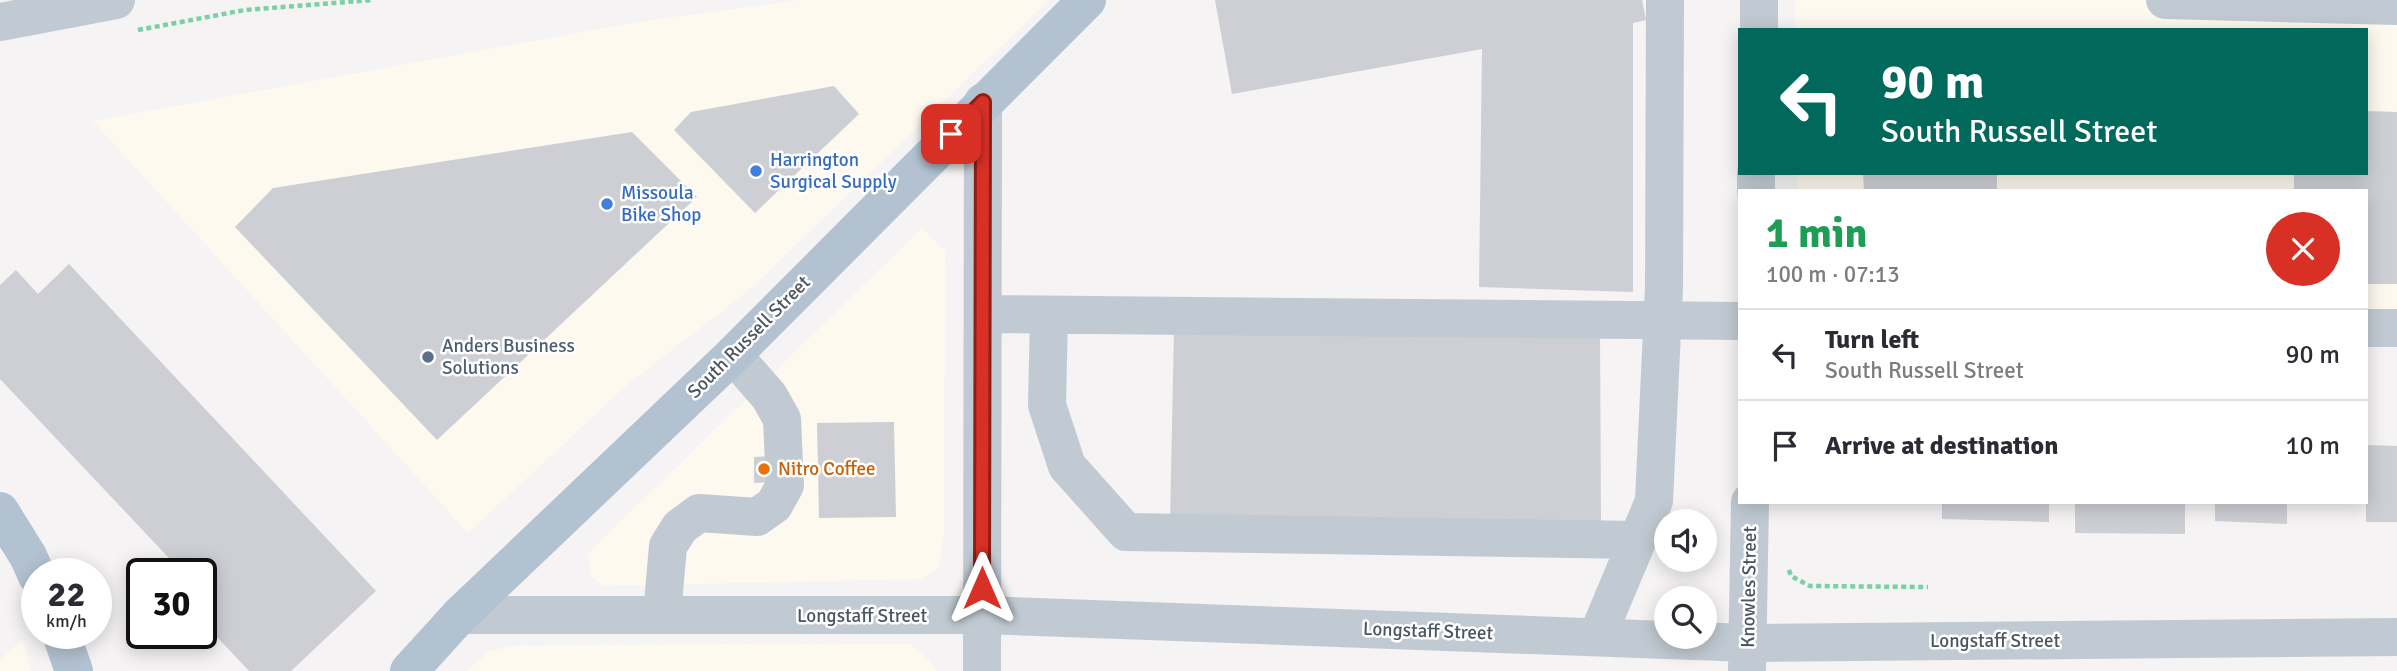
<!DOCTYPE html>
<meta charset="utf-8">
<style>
:root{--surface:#fff;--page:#f2f2f3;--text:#2b2b33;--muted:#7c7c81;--line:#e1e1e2}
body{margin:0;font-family:Signika,sans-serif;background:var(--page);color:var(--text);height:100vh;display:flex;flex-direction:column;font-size:26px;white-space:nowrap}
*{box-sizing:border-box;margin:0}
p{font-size:23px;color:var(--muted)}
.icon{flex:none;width:38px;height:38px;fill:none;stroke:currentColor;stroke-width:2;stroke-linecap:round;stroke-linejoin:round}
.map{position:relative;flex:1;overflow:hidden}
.details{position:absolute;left:1738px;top:189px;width:630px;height:315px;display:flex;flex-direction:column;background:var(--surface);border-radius:0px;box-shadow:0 4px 18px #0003}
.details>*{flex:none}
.hud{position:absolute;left:1738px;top:28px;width:630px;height:147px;border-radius:0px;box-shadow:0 4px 18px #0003;background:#00695c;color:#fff;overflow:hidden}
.controls{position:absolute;left:1654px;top:509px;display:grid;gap:14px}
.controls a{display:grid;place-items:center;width:63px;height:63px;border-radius:50%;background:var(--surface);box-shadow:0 4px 18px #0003;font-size:35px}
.speed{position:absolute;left:21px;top:558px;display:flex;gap:14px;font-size:35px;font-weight:700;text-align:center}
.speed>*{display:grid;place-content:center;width:91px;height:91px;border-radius:50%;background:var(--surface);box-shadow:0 4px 18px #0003;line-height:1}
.speed small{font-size:18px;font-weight:400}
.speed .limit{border:4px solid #111;border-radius:10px;background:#fff;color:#111}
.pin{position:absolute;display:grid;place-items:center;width:60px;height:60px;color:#fff;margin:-30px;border-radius:14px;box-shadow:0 4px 10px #0006}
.me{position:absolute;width:77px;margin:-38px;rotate:0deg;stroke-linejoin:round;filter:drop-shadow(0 0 5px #0008)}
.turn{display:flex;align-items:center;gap:24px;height:147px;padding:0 28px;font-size:32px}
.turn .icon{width:91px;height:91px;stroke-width:2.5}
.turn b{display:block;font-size:49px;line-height:60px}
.round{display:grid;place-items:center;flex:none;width:74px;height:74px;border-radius:37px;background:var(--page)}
.summary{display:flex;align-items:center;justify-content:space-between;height:119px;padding:0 28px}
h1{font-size:42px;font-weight:700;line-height:52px;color:#1e9e55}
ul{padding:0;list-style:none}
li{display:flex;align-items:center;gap:21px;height:91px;padding:0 28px;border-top:2px solid var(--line)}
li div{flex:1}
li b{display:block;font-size:26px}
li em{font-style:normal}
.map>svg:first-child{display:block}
.commercial{fill:#fdf9ef}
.building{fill:#cdcfd5}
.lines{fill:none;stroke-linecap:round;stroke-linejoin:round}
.path{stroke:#7ad0a6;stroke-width:4.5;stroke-dasharray:5 3.5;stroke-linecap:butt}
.minor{stroke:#c1cad2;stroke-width:38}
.major{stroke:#b3c2d1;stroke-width:38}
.route-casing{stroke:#8d1f18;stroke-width:18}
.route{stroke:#d93025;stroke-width:12}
.shop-dot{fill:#3f7fe0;stroke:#fff;stroke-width:2.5}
.service-dot{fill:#5c6f8a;stroke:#fff;stroke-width:2.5}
.food-dot{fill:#e8710a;stroke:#fff;stroke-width:2.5}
.labels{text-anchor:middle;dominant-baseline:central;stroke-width:5;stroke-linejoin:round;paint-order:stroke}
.shop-label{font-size:19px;fill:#366cbe;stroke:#fff;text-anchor:start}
.street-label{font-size:19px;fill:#4a5661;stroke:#fff}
.service-label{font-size:19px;fill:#4e5e75;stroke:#fff;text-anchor:start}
.food-label{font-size:19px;fill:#c56008;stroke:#fff;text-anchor:start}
</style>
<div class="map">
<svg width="2397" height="671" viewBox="0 0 2397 671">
<rect width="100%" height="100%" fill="#f5f3f3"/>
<path class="commercial" d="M 800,0 L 1049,0 L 747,292 L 629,383 L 468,533 L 93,121 L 637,22 Z
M 1795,0 L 2397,0 L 2397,328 L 2366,328 L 2366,191 L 1797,191 L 1797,173 L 2366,173 L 2366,30 L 1795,30 Z
M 922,228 L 945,250 L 944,533 L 939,567 L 922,579 L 603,586 L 590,574 L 588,553 Z
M 23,639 L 31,671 L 0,671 L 0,660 Z
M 910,644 L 929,660 L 936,671 L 466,671 L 490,651 L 516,645 Z"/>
<path class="building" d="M 1215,0 L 1642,0 L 1646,20 L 1633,23 L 1633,292 L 1479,287 L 1482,49 L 1232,94 Z
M 834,86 L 859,114 L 755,213 L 674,130 L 691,112 Z
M 2366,111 L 2397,112 L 2397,284 L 2366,284 L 2366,191 L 2294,191 L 2294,173 L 2366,173 Z
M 632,132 L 697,197 L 437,440 L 235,227 L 273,188 Z
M 1863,173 L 1997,173 L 1997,191 L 1864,191 Z
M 69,264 L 376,591 L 291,671 L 249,671 L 201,620 L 201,600 L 205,596 L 201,592 L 201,574 L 184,574 L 0,379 L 0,285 L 16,270 L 38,294 Z
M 1174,330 L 1600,334 L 1601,524 L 1170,523 Z
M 894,422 L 896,517 L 819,518 L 817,423 Z
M 2366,445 L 2397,446 L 2397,522 L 2366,522 Z
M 774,456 L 773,482 L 754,483 L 754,457 Z
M 1942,502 L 2049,502 L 2049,522 L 1942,519 Z
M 2075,502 L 2185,502 L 2185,534 L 2075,533 Z
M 2215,502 L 2287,502 L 2287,524 L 2215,521 Z"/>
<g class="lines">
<path class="path" d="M 138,30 L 245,10 L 372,0
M 1789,570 L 1791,576 L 1810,586 L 1928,587"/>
<path class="minor" d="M 2165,0 L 2397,6
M 0,22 L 116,0
M 1759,30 L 1759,0
M 1756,191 L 1756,173
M 983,314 L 1740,321
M 1049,315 L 1047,405 L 1067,466 L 1126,532 L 1637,540
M 2366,328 L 2397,328
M 460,615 L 982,615 L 1748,643 L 2397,637
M 662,615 L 668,546 L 680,527 L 699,513 L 757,517 L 774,505 L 785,485 L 782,419 L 769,396 L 733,355
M 1597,637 L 1654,501 L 1664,288 L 1665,0
M 982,671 L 983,102
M 1747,671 L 1750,502"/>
<path class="major" d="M 0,511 L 28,556 L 37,576
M 61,634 L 74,671
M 409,671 L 460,615 L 733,355 L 1087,0"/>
</g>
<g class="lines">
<defs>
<path id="route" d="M 951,134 L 983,102 L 982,588"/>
</defs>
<use href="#route" class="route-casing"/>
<use href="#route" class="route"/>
</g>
<g class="shop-dot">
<circle cx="756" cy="171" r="7"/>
<circle cx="607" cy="204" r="7"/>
</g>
<circle class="service-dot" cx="428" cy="357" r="7"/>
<circle class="food-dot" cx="764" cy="469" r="7"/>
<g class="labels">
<g class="shop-label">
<text x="770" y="160">Harrington<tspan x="770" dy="22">Surgical Supply</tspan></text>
<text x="621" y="193">Missoula<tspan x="621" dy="22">Bike Shop</tspan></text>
</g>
<g class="street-label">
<text transform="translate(749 337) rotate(-45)">South Russell Street</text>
<text transform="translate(1749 587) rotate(-89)">Knowles Street</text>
<text x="862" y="616">Longstaff Street</text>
<text transform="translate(1428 631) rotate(2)">Longstaff Street</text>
<text x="1995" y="641">Longstaff Street</text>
</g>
<g class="service-label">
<text x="442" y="346">Anders Business<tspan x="442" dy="22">Solutions</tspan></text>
</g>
<g class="food-label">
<text x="778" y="469">Nitro Coffee</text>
</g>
</g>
</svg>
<div class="controls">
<a><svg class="icon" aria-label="sound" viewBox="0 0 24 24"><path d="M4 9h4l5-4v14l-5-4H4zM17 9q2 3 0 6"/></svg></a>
<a><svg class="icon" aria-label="search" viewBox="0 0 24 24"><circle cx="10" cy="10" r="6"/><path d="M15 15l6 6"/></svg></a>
</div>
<div class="speed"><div>22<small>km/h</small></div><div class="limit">30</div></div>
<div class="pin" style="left:951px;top:134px;background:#d93025"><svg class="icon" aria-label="arrive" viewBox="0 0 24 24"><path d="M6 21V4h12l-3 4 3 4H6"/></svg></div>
<svg class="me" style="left:982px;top:588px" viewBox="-20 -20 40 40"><path d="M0-17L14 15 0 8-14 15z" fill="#d93025" stroke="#fff" stroke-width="4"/></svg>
<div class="hud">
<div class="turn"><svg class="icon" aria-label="left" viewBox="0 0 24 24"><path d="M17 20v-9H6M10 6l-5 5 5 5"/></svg><div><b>90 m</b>South Russell Street</div></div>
</div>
<section class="details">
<div class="summary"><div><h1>1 min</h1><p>100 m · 07:13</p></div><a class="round" style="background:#d93025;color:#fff"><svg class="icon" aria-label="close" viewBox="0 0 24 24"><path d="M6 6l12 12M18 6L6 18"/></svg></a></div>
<ul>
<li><svg class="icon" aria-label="left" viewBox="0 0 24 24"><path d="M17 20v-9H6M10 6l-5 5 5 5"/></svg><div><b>Turn left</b><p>South Russell Street</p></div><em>90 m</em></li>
<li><svg class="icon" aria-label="arrive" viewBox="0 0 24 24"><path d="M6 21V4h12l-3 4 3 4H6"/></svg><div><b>Arrive at destination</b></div><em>10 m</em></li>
</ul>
</section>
</div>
